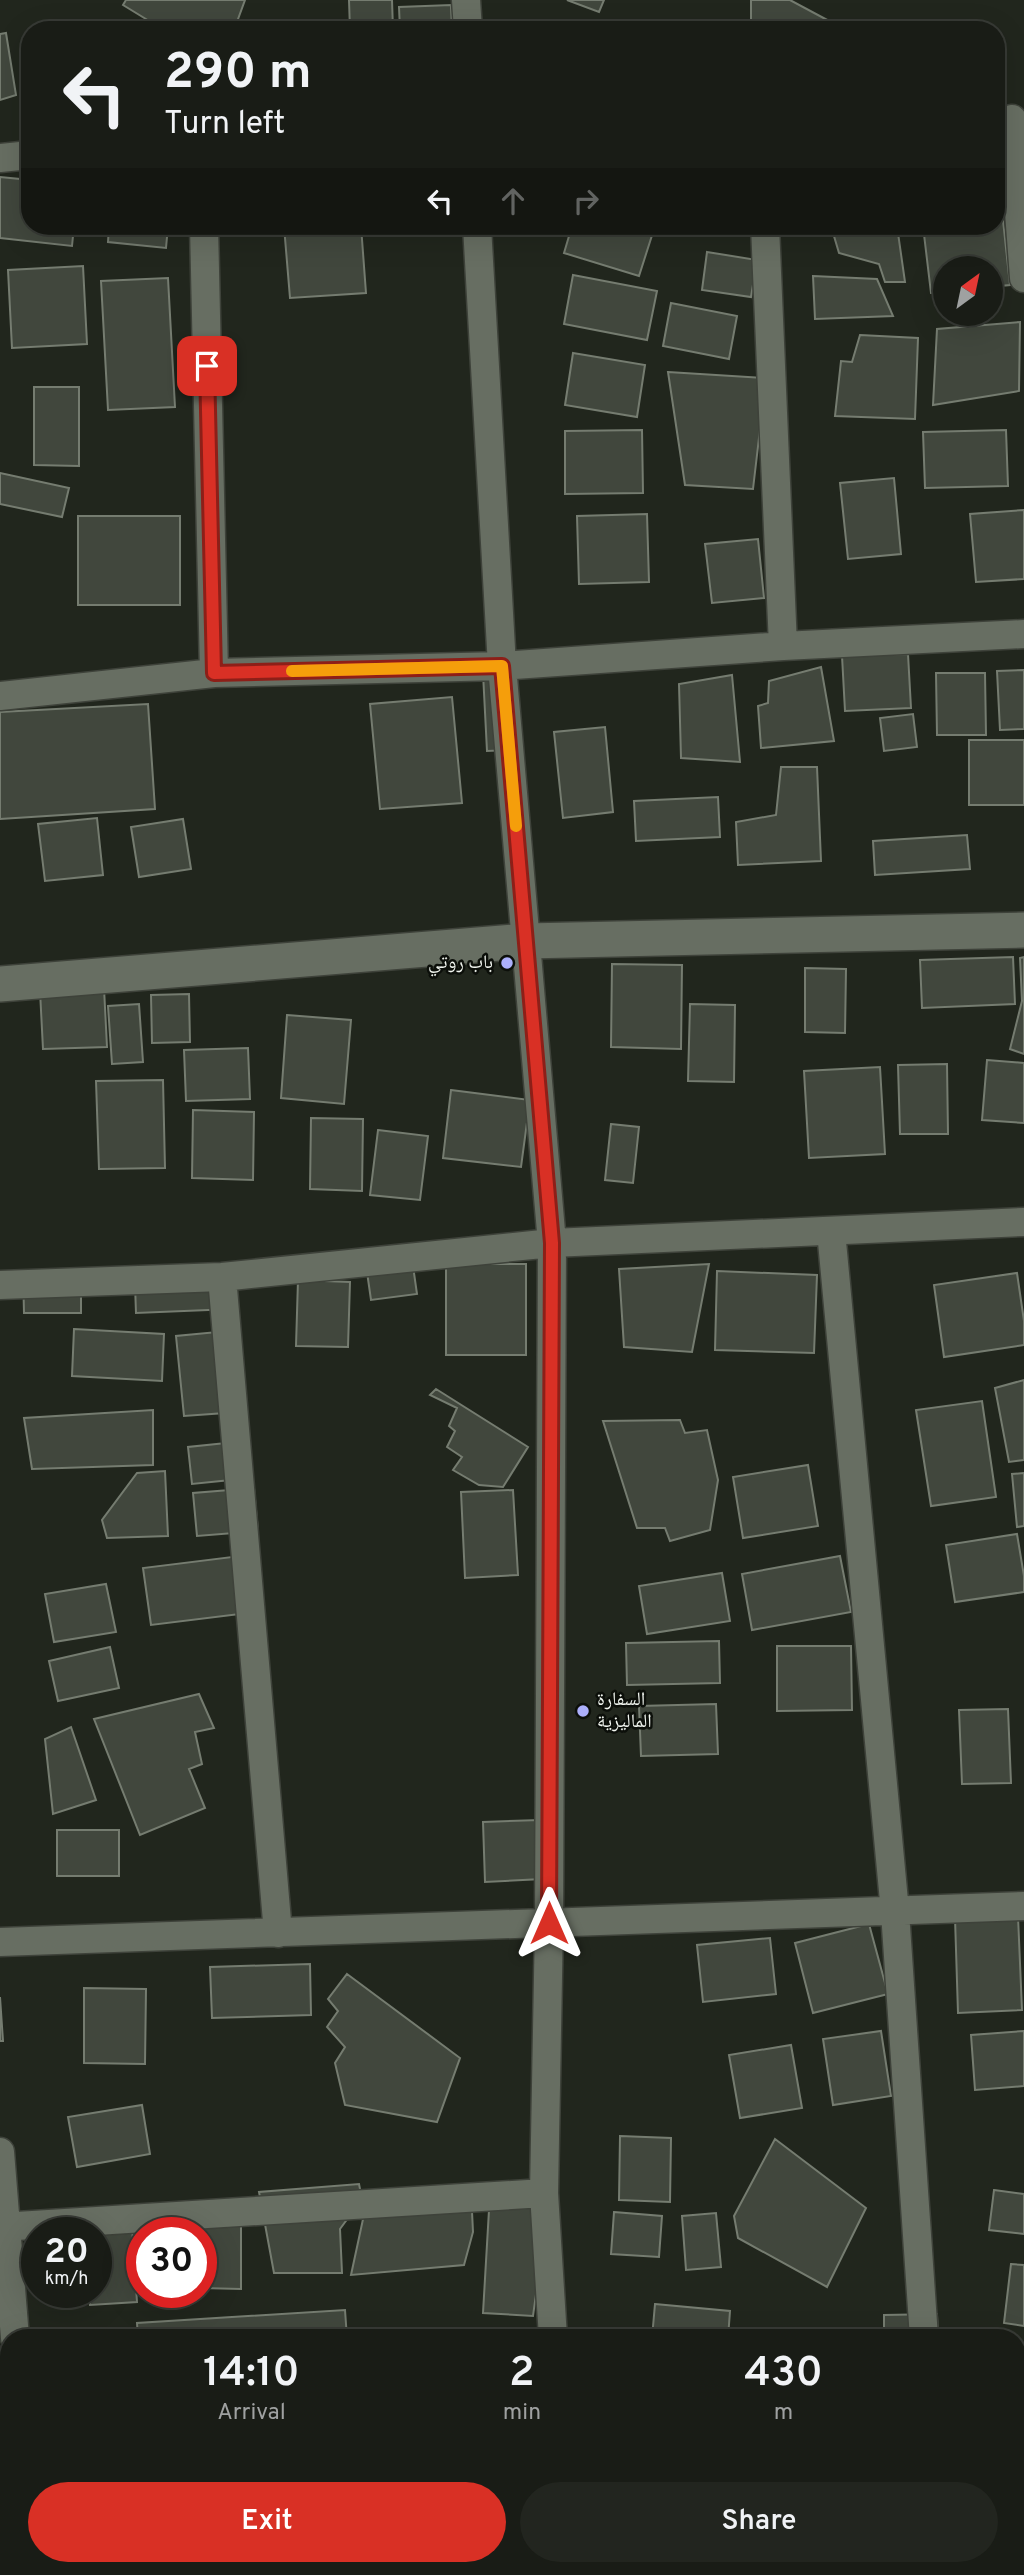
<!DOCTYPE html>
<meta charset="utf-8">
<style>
:root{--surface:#191c16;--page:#22251f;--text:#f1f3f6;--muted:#9fa1a1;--line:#373a35;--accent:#d93025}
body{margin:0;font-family:Overpass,"Noto Naskh Arabic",sans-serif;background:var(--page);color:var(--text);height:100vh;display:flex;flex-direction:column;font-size:26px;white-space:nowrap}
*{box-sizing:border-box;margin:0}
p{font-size:23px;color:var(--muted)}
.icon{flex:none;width:38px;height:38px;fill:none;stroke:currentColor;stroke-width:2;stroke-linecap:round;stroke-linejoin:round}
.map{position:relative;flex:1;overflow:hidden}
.details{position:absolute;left:0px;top:2329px;width:1026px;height:247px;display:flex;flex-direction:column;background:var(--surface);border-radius:28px 28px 0 0;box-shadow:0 7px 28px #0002,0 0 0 2px var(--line)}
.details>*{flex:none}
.hud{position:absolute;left:21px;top:21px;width:984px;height:214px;border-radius:28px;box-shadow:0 7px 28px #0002,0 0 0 2px var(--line);background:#191c16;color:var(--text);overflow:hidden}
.needle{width:46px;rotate:33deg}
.fabs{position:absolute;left:933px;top:256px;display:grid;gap:14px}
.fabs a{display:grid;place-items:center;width:70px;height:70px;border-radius:50%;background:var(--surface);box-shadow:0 7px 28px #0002,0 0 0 2px var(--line);font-size:35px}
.speed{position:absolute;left:21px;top:2217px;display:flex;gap:14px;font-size:35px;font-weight:700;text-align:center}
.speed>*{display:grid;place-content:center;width:91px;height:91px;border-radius:50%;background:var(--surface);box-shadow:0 7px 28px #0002,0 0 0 2px var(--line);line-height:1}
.speed small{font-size:18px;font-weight:400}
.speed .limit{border:10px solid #d22;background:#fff;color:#111}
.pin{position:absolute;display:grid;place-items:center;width:60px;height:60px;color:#fff;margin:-30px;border-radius:14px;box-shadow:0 4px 10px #0006}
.me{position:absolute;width:77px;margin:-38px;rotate:0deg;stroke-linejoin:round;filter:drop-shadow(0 0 5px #0008)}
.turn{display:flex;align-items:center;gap:24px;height:147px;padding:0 28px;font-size:32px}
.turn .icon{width:91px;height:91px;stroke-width:2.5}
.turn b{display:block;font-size:49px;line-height:60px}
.lanes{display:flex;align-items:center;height:66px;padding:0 28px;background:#0003;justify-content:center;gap:35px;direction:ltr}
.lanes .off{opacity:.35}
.eta{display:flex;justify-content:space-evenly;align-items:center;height:119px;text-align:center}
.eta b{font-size:42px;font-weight:600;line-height:49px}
.cta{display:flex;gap:14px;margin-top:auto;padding:14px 28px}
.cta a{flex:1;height:80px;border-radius:42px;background:var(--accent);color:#fff;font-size:28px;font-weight:600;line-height:80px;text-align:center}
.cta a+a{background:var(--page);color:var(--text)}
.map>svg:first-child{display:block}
.building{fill:#41473d;stroke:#757c70;stroke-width:2}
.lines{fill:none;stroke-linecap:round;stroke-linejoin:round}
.minor-casing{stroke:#3e423a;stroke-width:31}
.tertiary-casing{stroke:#3e423a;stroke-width:38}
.minor{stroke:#676e62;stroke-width:28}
.tertiary{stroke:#676e62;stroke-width:35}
.route-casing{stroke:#8d1f18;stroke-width:18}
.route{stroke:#d93025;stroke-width:12}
.slow{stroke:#f59e0b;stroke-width:12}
.poi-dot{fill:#acaffb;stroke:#0c0f0a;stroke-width:2.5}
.labels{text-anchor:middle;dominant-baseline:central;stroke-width:5;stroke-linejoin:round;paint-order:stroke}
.poi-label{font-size:19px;fill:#f1f5ef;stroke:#0c0f0a;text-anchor:end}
</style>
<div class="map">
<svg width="1024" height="2575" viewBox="0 0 1024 2575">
<rect width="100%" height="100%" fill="#21261d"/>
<path class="building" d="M 126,0 L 245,0 L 234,30 L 164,30 L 123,5 Z
M 349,0 L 392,0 L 393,30 L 350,30 Z
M 567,0 L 604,0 L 599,12 Z
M 751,0 L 790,0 L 846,30 L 751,30 Z
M 451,5 L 452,30 L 400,30 L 399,7 Z
M 548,21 L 610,24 L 610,30 L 548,30 Z
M 976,22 L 979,30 L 918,30 L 918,26 Z
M 103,25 L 103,30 L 77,30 Z
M 6,33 L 16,95 L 0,100 L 0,34 Z
M 0,177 L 30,180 L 30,226 L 74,226 L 72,246 L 0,238 Z
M 1002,211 L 1010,285 L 990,287 L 990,268 L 945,268 L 945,292 L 931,293 L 923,226 L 996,226 L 996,212 Z
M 109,226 L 168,226 L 166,248 L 108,242 Z
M 284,226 L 361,226 L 366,293 L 290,298 Z
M 572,226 L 655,226 L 639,276 L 564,253 Z
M 831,226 L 897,226 L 905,282 L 885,282 L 879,264 L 839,253 Z
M 707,252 L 757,260 L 751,297 L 702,290 Z
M 83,266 L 87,344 L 12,348 L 8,270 Z
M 573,275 L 657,291 L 647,340 L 564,324 Z
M 813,276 L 877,279 L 893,316 L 815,319 Z
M 168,278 L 175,407 L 108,410 L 101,281 Z
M 671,303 L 737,316 L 729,359 L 663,346 Z
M 1020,322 L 1019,391 L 933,405 L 937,329 Z
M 860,335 L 918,338 L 915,419 L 835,416 L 841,361 L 852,362 Z
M 573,353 L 645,365 L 637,417 L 565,405 Z
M 668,372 L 766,378 L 753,489 L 685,485 Z
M 34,387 L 79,387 L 79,466 L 34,465 Z
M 642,430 L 643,493 L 565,494 L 565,431 Z
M 1006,430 L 1008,486 L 925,488 L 923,432 Z
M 0,473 L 69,488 L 62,517 L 0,504 Z
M 894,478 L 901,554 L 848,559 L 840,483 Z
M 1024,510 L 1024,579 L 976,582 L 970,514 Z
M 647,514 L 649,582 L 579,584 L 577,516 Z
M 78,516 L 180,516 L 180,605 L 78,605 Z
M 758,539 L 764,598 L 712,603 L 705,544 Z
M 908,654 L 911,708 L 845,711 L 842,656 Z
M 821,667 L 834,741 L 761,748 L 758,706 L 768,703 L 769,681 Z
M 1024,670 L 1024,729 L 1000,730 L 997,671 Z
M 508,672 L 511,750 L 487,751 L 483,673 Z
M 936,673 L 985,673 L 986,735 L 937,735 Z
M 732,675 L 740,762 L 681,758 L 679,684 Z
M 452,697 L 462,803 L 380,809 L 370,704 Z
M 148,704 L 155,809 L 0,819 L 0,712 Z
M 913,714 L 917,747 L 884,751 L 880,718 Z
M 605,727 L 613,812 L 563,818 L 554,732 Z
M 969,740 L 1024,740 L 1024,805 L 969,805 Z
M 781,767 L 817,767 L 821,861 L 738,865 L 736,822 L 776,815 Z
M 718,797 L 720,837 L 636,841 L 634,801 Z
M 97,818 L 103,875 L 45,881 L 38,824 Z
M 183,819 L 191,869 L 139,877 L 131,827 Z
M 967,835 L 970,869 L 875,875 L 873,841 Z
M 1013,957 L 1015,1004 L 922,1008 L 920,960 Z
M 1024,957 L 1024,1054 L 1010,1049 L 1022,1001 L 1020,958 Z
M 612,964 L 682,965 L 681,1049 L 611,1047 Z
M 805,968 L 846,969 L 845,1033 L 805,1032 Z
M 104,988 L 107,1047 L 43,1049 L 40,991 Z
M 189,994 L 190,1042 L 152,1043 L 151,995 Z
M 139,1004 L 143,1062 L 112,1064 L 108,1006 Z
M 690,1004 L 735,1005 L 734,1082 L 688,1081 Z
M 287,1015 L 351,1020 L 344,1104 L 281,1098 Z
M 248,1048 L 250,1099 L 186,1101 L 184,1050 Z
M 987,1060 L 1024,1063 L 1024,1123 L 982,1120 Z
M 947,1064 L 948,1134 L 900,1134 L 898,1065 Z
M 880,1067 L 885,1154 L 809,1158 L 804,1071 Z
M 163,1080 L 165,1168 L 99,1169 L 96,1081 Z
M 451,1090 L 530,1100 L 521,1167 L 443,1158 Z
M 193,1110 L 254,1112 L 253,1180 L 192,1178 Z
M 311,1118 L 363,1119 L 362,1191 L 310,1189 Z
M 611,1124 L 639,1127 L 633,1183 L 605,1180 Z
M 378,1130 L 428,1136 L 420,1200 L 370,1195 Z
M 446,1264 L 526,1264 L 526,1355 L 446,1355 Z
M 709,1264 L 692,1352 L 624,1347 L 619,1269 Z
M 413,1266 L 417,1294 L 371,1300 L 367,1272 Z
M 717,1271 L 817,1275 L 814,1353 L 715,1350 Z
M 23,1272 L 81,1272 L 81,1313 L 24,1313 Z
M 1017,1273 L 1024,1321 L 1024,1345 L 944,1357 L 934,1285 Z
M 298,1280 L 350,1282 L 348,1347 L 296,1346 Z
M 230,1281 L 232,1309 L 136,1313 L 135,1285 Z
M 74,1329 L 164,1334 L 162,1381 L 72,1376 Z
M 217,1332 L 225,1413 L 184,1416 L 176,1336 Z
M 1024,1380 L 1024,1460 L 1009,1462 L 995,1388 Z
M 436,1389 L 528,1447 L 503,1487 L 479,1485 L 453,1470 L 462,1457 L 447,1447 L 455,1431 L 449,1426 L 457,1408 L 430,1395 Z
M 982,1401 L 996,1497 L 931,1506 L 916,1410 Z
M 153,1410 L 153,1465 L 32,1469 L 24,1418 Z
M 680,1420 L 685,1433 L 707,1430 L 718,1480 L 710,1530 L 670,1541 L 665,1528 L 637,1528 L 603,1421 Z
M 245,1441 L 250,1478 L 192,1484 L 188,1447 Z
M 808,1465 L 818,1526 L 743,1538 L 733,1477 Z
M 165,1471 L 168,1536 L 107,1538 L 102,1520 L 137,1473 Z
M 1024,1473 L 1024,1526 L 1017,1527 L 1012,1474 Z
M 254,1488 L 258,1531 L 197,1536 L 193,1493 Z
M 513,1490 L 518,1575 L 465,1578 L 461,1492 Z
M 1017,1534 L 1024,1576 L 1024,1592 L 955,1602 L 946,1545 Z
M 248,1555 L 256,1612 L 151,1625 L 143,1568 Z
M 840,1556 L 851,1612 L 752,1630 L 742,1574 Z
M 722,1573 L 730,1621 L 647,1634 L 639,1586 Z
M 106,1584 L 116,1632 L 54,1642 L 45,1594 Z
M 719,1641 L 720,1683 L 627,1685 L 626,1643 Z
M 777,1646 L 851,1646 L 852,1710 L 777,1711 Z
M 110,1647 L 119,1688 L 58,1701 L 49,1661 Z
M 199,1694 L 214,1728 L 195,1732 L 202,1764 L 189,1769 L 205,1808 L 140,1835 L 94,1719 Z
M 716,1704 L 718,1754 L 641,1756 L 639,1706 Z
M 1008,1709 L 1011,1783 L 962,1784 L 959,1710 Z
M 71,1727 L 96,1800 L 53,1814 L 45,1739 Z
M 540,1820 L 542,1879 L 485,1882 L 483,1822 Z
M 57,1830 L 119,1830 L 119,1876 L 57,1876 Z
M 1018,1916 L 1022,2010 L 958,2013 L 955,1918 Z
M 869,1924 L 888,1994 L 813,2013 L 795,1943 Z
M 770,1938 L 776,1994 L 703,2002 L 697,1945 Z
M 310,1964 L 311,2015 L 212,2018 L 210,1967 Z
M 347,1974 L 460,2058 L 437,2122 L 345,2105 L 335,2063 L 345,2047 L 327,2027 L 338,2011 L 328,1999 Z
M 84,1988 L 146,1989 L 145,2064 L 84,2063 Z
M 0,1997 L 3,2041 L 0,2041 Z
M 881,2031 L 891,2096 L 833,2105 L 823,2039 Z
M 1024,2031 L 1024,2086 L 975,2090 L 971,2035 Z
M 791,2045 L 802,2108 L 740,2118 L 729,2055 Z
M 142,2105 L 150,2154 L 77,2167 L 68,2117 Z
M 620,2136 L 671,2138 L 670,2202 L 619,2200 Z
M 775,2139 L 866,2208 L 827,2287 L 738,2238 L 734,2216 Z
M 359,2184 L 362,2199 L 340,2229 L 342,2273 L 274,2273 L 259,2192 Z
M 994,2190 L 1024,2194 L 1024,2234 L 989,2230 Z
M 471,2191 L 473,2232 L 464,2265 L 351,2275 L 368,2196 Z
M 548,2207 L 533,2316 L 483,2313 L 489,2210 Z
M 195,2209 L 241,2210 L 241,2289 L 201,2288 L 201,2233 L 195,2233 Z
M 131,2212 L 137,2302 L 90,2305 L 89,2292 L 96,2292 L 96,2233 Z
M 614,2212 L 662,2216 L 659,2257 L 611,2254 Z
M 716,2213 L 721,2267 L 686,2270 L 682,2216 Z
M 179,2222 L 180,2233 L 142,2233 L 141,2226 Z
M 1011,2264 L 1024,2265 L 1024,2326 L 1004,2323 Z
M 655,2304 L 730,2311 L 728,2338 L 652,2338 Z
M 345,2310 L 347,2338 L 138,2338 L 137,2323 Z
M 937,2314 L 938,2338 L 884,2338 L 884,2315 Z
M 486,2336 L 545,2337 L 545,2338 L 486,2338 Z
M 1017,2363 L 1024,2364 L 1024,2409 L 1017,2408 Z
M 1018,2429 L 1024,2430 L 1024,2488 L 1017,2487 Z
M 539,2567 L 598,2567 L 601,2569 L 597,2575 L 535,2575 Z
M 652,2567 L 689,2567 L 685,2575 L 669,2575 Z
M 721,2567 L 758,2567 L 755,2575 L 718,2575 Z
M 792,2567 L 842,2567 L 840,2575 L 790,2575 Z"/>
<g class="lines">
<defs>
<path id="minor" d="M 466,0 L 468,30
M 1012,119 L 1024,278
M 0,158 L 30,155
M 204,226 L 214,673
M 477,226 L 502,666 L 552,1243 L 549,1923 L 544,2193 L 553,2338
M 765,226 L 783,646
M 0,696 L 214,673 L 502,666 L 783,646 L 1024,634
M 831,1231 L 895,1912 L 924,2338
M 222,1277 L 278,1933
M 0,1285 L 222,1277 L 552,1243 L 1024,1222
M 0,1942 L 1024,1906
M 0,2152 L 15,2338
M 0,2227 L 544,2193
M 37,2567 L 48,2575
M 761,2567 L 774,2575
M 484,2575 L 489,2567
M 814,2575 L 821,2567"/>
<path id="tertiary" d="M 0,984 L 526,941 L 1024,930"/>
</defs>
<use href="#minor" class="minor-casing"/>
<use href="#tertiary" class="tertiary-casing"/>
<use href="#minor" class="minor"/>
<use href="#tertiary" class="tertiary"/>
</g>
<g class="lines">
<defs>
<path id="route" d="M 207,366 L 214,673 L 502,666 L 552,1243 L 549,1923"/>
</defs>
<use href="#route" class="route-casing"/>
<use href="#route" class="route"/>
<path class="slow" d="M 292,671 L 502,666 L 516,826"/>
</g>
<g class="poi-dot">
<circle cx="507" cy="963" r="7"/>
<circle cx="583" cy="1711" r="7"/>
</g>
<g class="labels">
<g class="poi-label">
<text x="493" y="963">باب روتي</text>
<text x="597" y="1700" text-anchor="start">السفارة<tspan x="597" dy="22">الماليزية</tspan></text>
</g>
</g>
</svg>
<div class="fabs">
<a><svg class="needle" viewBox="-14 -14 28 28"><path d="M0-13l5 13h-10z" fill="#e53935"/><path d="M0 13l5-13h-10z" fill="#9fa1a1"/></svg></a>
</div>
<div class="speed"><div>20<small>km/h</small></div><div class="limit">30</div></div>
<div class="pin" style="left:207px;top:366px;background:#d93025"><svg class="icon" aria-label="arrive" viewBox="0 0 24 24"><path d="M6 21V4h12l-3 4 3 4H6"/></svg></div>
<svg class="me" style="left:549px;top:1923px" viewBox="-20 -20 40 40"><path d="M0-17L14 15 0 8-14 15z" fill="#d93025" stroke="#fff" stroke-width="4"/></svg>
<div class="hud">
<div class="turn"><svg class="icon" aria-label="left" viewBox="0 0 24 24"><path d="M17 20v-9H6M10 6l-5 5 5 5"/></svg><div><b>290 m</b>Turn left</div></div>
<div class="lanes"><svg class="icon" aria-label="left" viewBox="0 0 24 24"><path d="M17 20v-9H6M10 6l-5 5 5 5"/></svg><svg class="icon off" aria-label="ahead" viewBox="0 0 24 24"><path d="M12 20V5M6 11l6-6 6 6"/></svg><svg class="icon off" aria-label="right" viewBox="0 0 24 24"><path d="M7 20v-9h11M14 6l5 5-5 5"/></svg></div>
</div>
<section class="details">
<div class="eta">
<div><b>14:10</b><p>Arrival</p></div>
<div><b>2</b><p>min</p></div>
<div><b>430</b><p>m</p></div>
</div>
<div class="cta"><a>Exit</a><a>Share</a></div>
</section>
</div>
